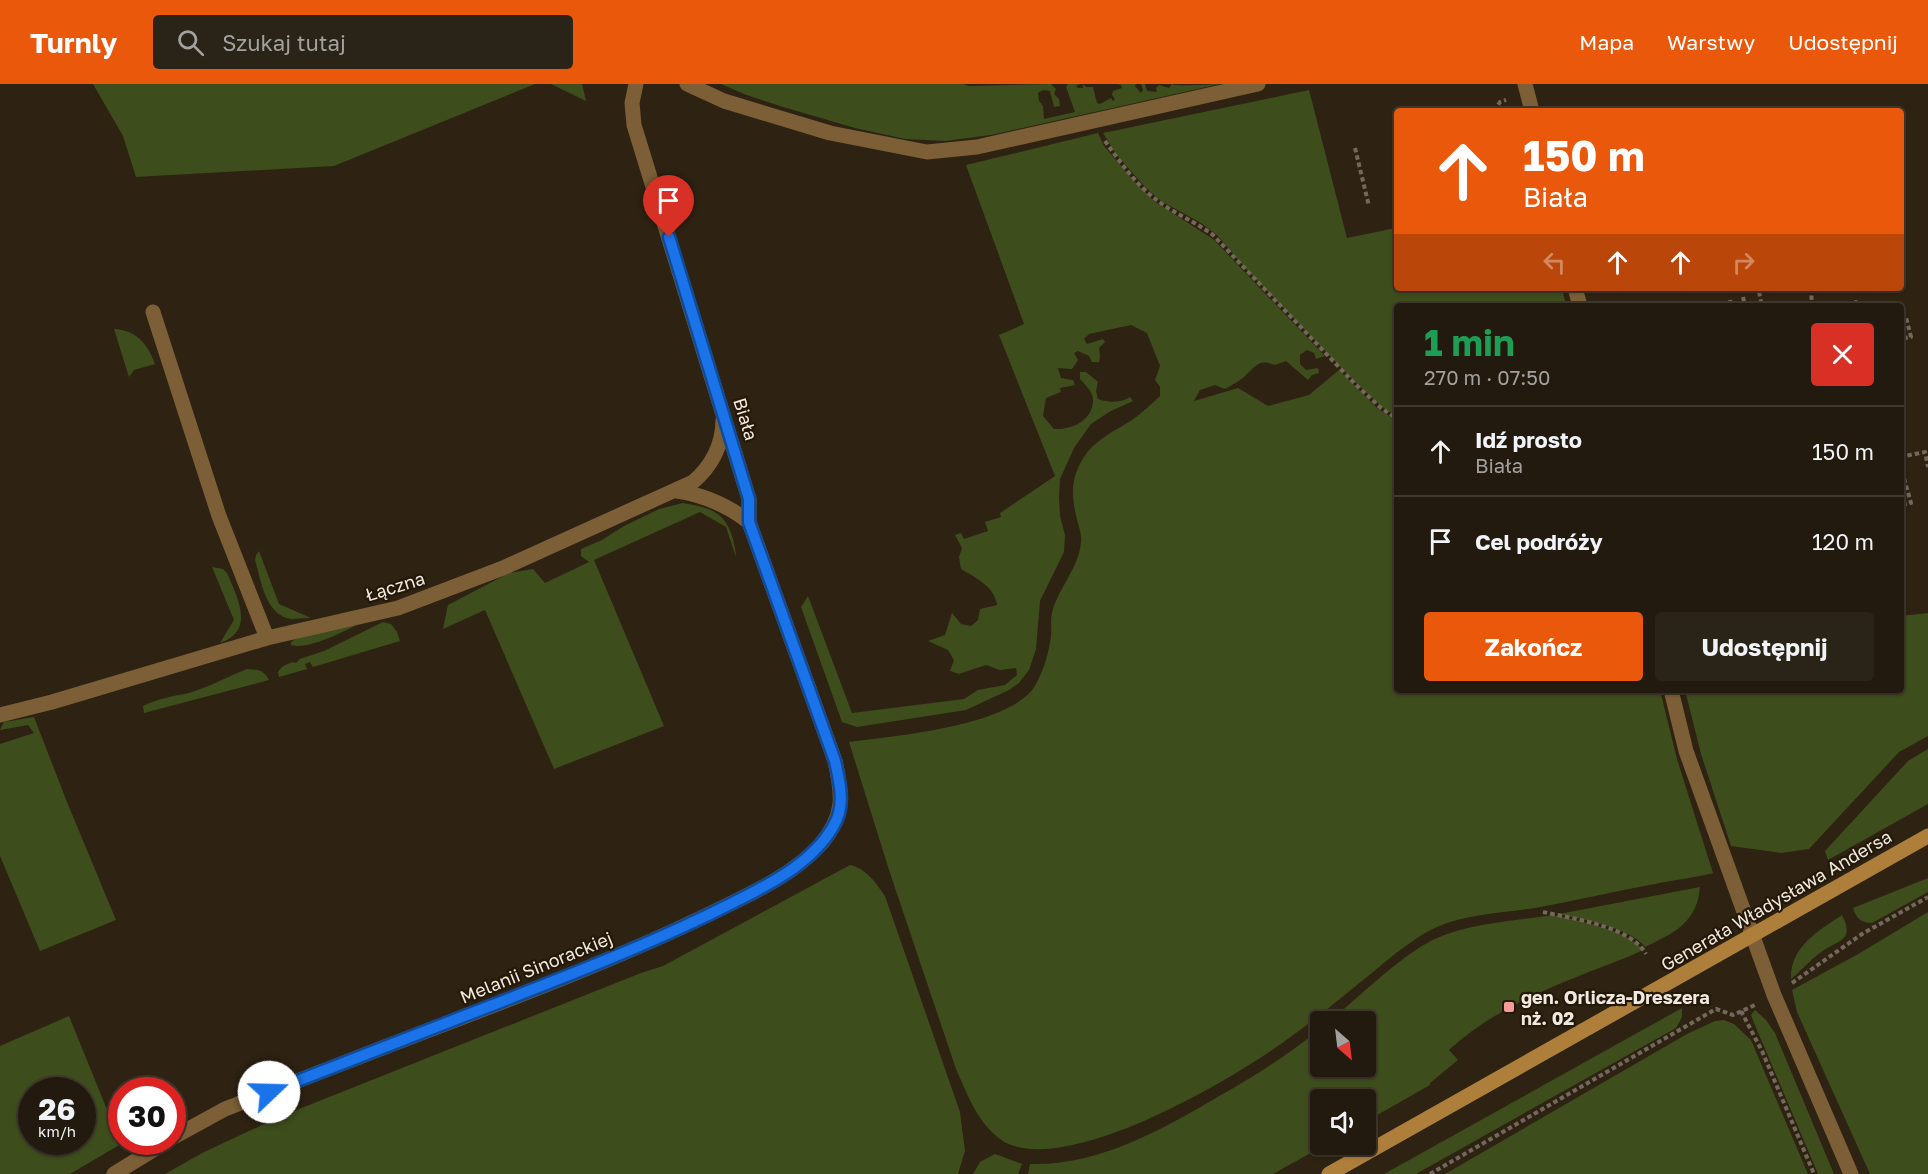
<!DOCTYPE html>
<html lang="pl">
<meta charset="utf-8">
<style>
:root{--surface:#221a0e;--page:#2a2317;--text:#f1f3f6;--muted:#a2a19e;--line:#3f382e;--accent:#ea580c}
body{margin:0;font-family:"Golos Text",sans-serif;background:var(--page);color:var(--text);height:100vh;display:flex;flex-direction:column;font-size:22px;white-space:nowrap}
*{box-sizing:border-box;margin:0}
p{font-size:20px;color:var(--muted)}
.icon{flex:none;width:33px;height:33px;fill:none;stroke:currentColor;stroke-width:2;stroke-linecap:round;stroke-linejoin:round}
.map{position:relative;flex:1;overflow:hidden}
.sheet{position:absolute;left:1394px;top:219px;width:510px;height:390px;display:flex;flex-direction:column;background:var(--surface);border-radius:6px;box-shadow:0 2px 4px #0004,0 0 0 2px var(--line)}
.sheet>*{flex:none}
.hud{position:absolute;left:1394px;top:24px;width:510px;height:183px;border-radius:6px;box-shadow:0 2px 4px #0004,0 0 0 2px var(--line);background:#ea580c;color:#fff;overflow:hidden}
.needle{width:39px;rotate:152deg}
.fabs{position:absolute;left:1310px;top:927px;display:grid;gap:12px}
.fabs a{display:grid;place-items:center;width:66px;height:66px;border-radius:6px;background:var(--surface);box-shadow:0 2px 4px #0004,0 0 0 2px var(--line);font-size:30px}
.speed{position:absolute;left:18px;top:993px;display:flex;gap:12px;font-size:30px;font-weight:700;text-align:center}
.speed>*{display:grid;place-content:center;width:78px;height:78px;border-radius:50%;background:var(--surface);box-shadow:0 2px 4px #0004,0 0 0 2px var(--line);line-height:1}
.speed small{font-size:15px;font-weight:400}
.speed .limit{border:9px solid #d22;background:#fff;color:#111}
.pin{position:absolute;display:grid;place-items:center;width:51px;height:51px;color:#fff;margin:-62px -26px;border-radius:50% 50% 50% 0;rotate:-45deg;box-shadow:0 0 6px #0007}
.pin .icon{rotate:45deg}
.me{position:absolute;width:66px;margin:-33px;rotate:69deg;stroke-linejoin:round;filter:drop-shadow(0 0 4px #0008)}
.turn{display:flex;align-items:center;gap:21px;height:126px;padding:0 30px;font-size:27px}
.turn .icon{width:78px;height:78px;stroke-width:2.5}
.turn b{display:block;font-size:42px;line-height:51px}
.lanes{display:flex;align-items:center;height:57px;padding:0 30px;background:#0003;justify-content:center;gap:30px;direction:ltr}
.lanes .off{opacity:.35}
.round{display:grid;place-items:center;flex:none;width:63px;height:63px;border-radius:6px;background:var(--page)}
.overview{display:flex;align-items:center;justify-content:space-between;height:102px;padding:0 30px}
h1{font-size:36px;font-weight:700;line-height:45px;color:#1e9e55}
.cta{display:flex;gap:12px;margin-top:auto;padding:12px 30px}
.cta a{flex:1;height:69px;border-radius:6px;background:var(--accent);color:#fff;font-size:24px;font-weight:700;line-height:69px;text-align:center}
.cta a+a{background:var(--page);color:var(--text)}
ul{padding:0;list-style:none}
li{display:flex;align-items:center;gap:18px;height:90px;padding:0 30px;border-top:2px solid var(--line)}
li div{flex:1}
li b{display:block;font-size:22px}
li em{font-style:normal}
header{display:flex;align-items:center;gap:36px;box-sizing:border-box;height:84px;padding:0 30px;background:var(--accent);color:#fff}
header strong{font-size:28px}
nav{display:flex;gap:33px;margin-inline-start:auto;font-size:21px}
.search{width:420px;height:54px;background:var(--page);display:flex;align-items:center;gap:15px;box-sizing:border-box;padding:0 21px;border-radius:6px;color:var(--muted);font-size:22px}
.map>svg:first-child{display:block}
.green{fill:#3e4d1c;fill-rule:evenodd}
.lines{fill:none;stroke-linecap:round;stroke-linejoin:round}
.path{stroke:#73685b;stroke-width:4;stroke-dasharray:4.5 3;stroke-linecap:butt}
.street{stroke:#7c5f36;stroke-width:15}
.secondary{stroke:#ae7f3a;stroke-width:15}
.route-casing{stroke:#114b97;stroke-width:15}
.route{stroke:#1a73e8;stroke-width:10}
.poi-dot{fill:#f59c94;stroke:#241809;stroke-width:2}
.labels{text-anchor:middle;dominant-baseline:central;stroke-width:4.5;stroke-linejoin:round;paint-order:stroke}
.street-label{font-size:18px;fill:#f1e9df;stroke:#241809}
.poi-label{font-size:18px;font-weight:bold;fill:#f1e9df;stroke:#241809;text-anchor:start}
</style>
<header>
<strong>Turnly</strong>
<div class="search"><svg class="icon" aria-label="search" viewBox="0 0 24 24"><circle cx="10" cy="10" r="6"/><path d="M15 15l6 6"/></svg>Szukaj tutaj</div>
<nav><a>Mapa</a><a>Warstwy</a><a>Udostępnij</a></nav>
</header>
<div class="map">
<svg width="1928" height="1090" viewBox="0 0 1928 1090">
<rect width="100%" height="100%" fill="#2e2212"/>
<path class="green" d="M 93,0 L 535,0 L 334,82 L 136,93 L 123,52 Z
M 551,0 L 582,0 L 586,17 Z
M 721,0 L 963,0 L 969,2 L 1051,0 L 1056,5 L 1054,10 L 1059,15 L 1060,22 L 1054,23 L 1050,7 L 1043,6 L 1038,9 L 1039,17 L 1043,22 L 1044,35 L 1075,28 L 1066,3 L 1068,0 L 1080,0 L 1076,2 L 1078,4 L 1083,4 L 1083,0 L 1086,3 L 1093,3 L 1097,19 L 1100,20 L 1111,14 L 1113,17 L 1115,15 L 1112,11 L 1113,7 L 1122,4 L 1121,1 L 1117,0 L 1136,0 L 1135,2 L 1141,9 L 1143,6 L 1141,0 L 1145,0 L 1147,7 L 1157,8 L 1156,4 L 1159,1 L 1169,4 L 1172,0 C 1179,3 1208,0 1220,0 L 991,51 L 945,57 L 905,55 L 855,44 L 783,23 L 744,10 Z
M 1309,6 L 1347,154 L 1396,144 L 1396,204 L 1562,204 L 1566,222 L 1396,222 L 1396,332 L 1382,323 L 1356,299 L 1246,185 L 1217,151 L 1201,139 L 1161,117 L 1146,104 L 1116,70 L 1103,49 Z
M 1098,49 L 1104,62 L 1133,96 L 1154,117 L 1213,155 L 1325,272 L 1316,275 L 1314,269 L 1307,266 L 1300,271 L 1300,280 L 1306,286 L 1318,284 L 1319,289 L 1312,291 L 1308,296 L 1286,277 L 1275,281 C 1259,275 1257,281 1246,291 C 1240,297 1232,301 1225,305 L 1215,301 L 1200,306 L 1194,317 L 1238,304 L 1268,322 L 1309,311 L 1339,286 L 1378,325 L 1396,336 L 1396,606 L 1660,606 L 1677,675 L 1713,789 C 1694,794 1674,796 1655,800 C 1615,807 1575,817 1535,824 C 1503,829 1466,830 1437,843 C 1415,853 1396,869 1378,884 C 1347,909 1317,934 1285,957 C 1230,997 1072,1090 1006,1059 C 979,1043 968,1012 956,985 L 889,786 L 849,658 C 893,652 1014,642 1036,600 C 1044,585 1049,568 1051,552 C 1052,545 1050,537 1052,529 C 1058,504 1079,484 1081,458 C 1082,451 1079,443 1077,436 C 1072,414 1070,398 1081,378 C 1092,357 1113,348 1132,336 C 1142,329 1151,320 1160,312 L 1160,303 L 1155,296 L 1160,282 L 1147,249 L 1131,241 L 1089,250 L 1084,255 L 1087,260 L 1103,255 L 1105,258 L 1099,264 L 1100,273 L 1099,278 L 1092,278 L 1089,272 L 1078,267 L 1074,269 L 1078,276 L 1072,285 L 1058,284 L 1061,294 L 1073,296 L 1075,301 L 1060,304 L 1061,308 L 1046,314 L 1043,332 L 1054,345 C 1071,346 1093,337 1093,316 C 1093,307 1085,301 1080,295 L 1080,288 L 1086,288 L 1098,298 L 1096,307 L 1098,315 C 1109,319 1120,319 1130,313 L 1133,317 L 1109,328 L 1091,340 L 1074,364 L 1060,395 L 1059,413 L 1060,432 L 1065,451 L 1064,468 L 1040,517 L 1036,565 L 1029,586 L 1019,599 L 1009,606 L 966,626 L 857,643 L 842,638 L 801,523 L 808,512 L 852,629 L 964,615 L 978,606 L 1005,601 L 1017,591 L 1016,584 L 1000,586 L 986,581 L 959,590 L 950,587 L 954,576 L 948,566 L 928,557 L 945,551 L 952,529 L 961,540 L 971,542 L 978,536 L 980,525 L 997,521 C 995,503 976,494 961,485 L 959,473 L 962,464 L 955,451 L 961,449 L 964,455 L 988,447 L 985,438 L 1001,433 L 1000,429 L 1055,392 L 999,251 L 1024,240 L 966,81 Z
M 114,245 C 136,246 148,260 155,280 L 134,286 L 129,293 Z
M 683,419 C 710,424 725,427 733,455 C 734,461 736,467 736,473 L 726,443 L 700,428 L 594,476 L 664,642 L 554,685 L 485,526 L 443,545 L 448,521 L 509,489 L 533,485 L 545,499 L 589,478 L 581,472 L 581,465 L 602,456 L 624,442 L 659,425 Z
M 259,467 L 279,520 L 311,534 C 304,534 297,535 291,535 C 265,531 261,496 255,476 L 256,471 Z
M 212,483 L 223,485 L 227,489 C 237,513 256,547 220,559 L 234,536 Z
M 1928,529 L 1928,652 L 1899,668 L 1809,765 L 1781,769 L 1731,762 L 1701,670 L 1685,606 L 1900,606 L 1901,532 Z
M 364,537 C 349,545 308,567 291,561 L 291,558 L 300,552 Z
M 383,538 L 391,540 L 397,548 L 400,557 L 313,583 L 310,578 L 305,580 L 307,585 L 279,593 L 278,588 C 281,582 287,580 293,578 L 296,579 L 300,575 L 324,567 Z
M 247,585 C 258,586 263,585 269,596 L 144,629 L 143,622 C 156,615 174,612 189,609 C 209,603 227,593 247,585 Z
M 34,633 L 67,718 L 116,836 L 40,867 L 0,772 L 0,660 L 34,649 L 28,641 L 0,646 L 4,638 Z
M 1928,665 L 1928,720 L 1828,776 L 1825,767 L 1908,677 Z
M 850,781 C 867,785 875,798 885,812 L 960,1028 L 965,1067 L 958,1090 L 165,1090 L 204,1068 L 279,1033 L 641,889 L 663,882 Z
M 1928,794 L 1928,808 L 1872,839 C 1861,839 1856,834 1853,824 Z
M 1700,803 C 1697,839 1674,849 1645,863 C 1631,844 1582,835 1559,830 Z
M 1928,828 L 1928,1090 L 1870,1090 L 1797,928 L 1792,906 L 1860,869 Z
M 1553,831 C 1578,837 1626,845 1643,866 L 1630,872 C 1567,897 1500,919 1449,966 L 1458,976 L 1430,999 L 1430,1001 L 1365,1038 L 1365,1016 L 1320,1016 L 1320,1060 L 1325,1061 L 1273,1090 L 1028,1090 L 1030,1080 C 1099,1082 1163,1045 1221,1011 C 1255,992 1289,970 1320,945 L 1320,982 L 1365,982 L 1365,938 L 1330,937 C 1359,913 1398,874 1431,857 C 1465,839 1515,837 1553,831 Z
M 1842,831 C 1856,858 1836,856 1820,869 C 1809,877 1801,887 1791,895 C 1790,863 1818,847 1842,831 Z
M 1682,924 L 1682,933 L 1676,944 L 1416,1090 L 1384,1090 Z
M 1755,926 L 1766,936 L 1775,949 L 1834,1090 L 1818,1090 L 1754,939 L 1751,931 Z
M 69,932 L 121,1060 L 70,1090 L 0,1090 L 0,962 ZM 82,1006 L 82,1058 L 32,1058 L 32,1006 Z
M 1724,936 L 1734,940 L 1751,956 L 1808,1090 L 1445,1090 L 1687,950 L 1715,937 Z
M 995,1070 L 1022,1080 L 1018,1090 L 973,1090 L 980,1078 Z"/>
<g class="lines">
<path class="path" d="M 1467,24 L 1468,27
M 1494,27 L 1500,18 L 1506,16
M 1105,57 C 1120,78 1137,102 1158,117 C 1175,130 1196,138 1213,151 L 1355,300 L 1381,324 L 1396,334
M 1355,64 L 1369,122
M 1811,204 L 1812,222
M 1759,208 L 1762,222
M 1743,213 L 1745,222
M 1730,216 L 1731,222
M 1840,222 L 1856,218 L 1858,222
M 1900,234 L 1906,233 L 1911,253 L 1900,255
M 1900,274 L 1902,277
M 1900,373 L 1925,368 L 1928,383
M 1900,380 L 1911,419 L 1900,421
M 1543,828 C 1574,835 1630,842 1646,870
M 1792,899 L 1862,850 L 1928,813
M 1741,927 L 1762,967 L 1814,1090
M 1430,1090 L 1716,925 L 1733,931 L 1755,921"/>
<path class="street" d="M 687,0 L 724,17 L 830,49 L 927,68 L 977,63 L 1258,0
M 1525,0 L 1532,27
M 1575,204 L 1580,222
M 153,228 L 219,432 L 267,554
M 677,407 C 704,411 727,421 749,438
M 1671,606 L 1686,667 L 1774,911 L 1851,1090
M 0,631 L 52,618 L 267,554 L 398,524 L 503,484 L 693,398 C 711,383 723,361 723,336
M 172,1054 L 225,1025 C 310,992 394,959 479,927 C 554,898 628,869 701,834 C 741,814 789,795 820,761 C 845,732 843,712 835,677 L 749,438 L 749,415 L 634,41 L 632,19 L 636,0
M 114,1090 L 166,1058"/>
<path class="secondary" d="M 1329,1090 L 1928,752"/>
</g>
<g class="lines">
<defs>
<path id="route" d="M 269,1008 C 337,982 404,955 472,929 C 552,898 631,868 708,831 C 751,809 807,787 833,743 C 846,722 840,700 835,677 L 749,438 L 749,415 L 669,153"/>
</defs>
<use href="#route" class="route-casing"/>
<use href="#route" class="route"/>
</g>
<rect class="poi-dot" x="1503" y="917" width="12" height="12" rx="3"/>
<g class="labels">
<g class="street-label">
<text transform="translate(746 335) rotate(73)">Biała</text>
<text transform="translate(395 502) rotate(-17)">Łączna</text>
<text transform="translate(1776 816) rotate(-30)">Generała Władysława Andersa</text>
<text transform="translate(536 883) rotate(-22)">Melanii Sinorackiej</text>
</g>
<g class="poi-label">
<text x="1521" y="913">gen. Orlicza-Dreszera<tspan x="1521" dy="21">nż. 02</tspan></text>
</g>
</g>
</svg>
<div class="fabs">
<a><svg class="needle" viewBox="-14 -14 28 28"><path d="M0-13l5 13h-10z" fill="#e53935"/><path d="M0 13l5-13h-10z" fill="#a2a19e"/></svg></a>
<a><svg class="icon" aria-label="sound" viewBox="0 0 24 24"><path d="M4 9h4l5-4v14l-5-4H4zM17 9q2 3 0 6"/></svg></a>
</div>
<div class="speed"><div>26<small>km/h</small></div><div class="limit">30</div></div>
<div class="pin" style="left:669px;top:153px;background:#d93025"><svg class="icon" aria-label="arrive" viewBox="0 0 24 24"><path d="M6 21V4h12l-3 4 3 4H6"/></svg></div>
<svg class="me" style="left:269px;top:1008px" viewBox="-20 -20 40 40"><circle r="19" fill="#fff"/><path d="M0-13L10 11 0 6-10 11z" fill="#1a73e8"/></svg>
<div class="hud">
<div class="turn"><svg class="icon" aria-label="ahead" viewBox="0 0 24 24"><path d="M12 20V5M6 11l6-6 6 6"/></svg><div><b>150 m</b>Biała</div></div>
<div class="lanes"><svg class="icon off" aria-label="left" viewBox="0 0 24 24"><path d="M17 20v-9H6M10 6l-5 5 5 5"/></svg><svg class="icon" aria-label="ahead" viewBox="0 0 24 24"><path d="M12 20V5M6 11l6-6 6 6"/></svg><svg class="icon" aria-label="ahead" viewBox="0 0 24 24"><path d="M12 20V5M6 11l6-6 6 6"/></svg><svg class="icon off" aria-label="right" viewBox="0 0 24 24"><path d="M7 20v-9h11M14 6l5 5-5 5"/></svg></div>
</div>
<section class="sheet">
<div class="overview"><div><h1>1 min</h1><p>270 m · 07:50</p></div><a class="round" style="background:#d93025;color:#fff"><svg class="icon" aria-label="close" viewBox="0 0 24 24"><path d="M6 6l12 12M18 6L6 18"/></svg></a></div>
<ul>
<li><svg class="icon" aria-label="ahead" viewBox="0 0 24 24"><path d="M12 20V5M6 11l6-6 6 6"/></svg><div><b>Idź prosto</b><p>Biała</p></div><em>150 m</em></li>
<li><svg class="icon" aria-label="arrive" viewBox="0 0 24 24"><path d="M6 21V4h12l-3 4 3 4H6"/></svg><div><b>Cel podróży</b></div><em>120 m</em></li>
</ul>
<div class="cta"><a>Zakończ</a><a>Udostępnij</a></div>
</section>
</div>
